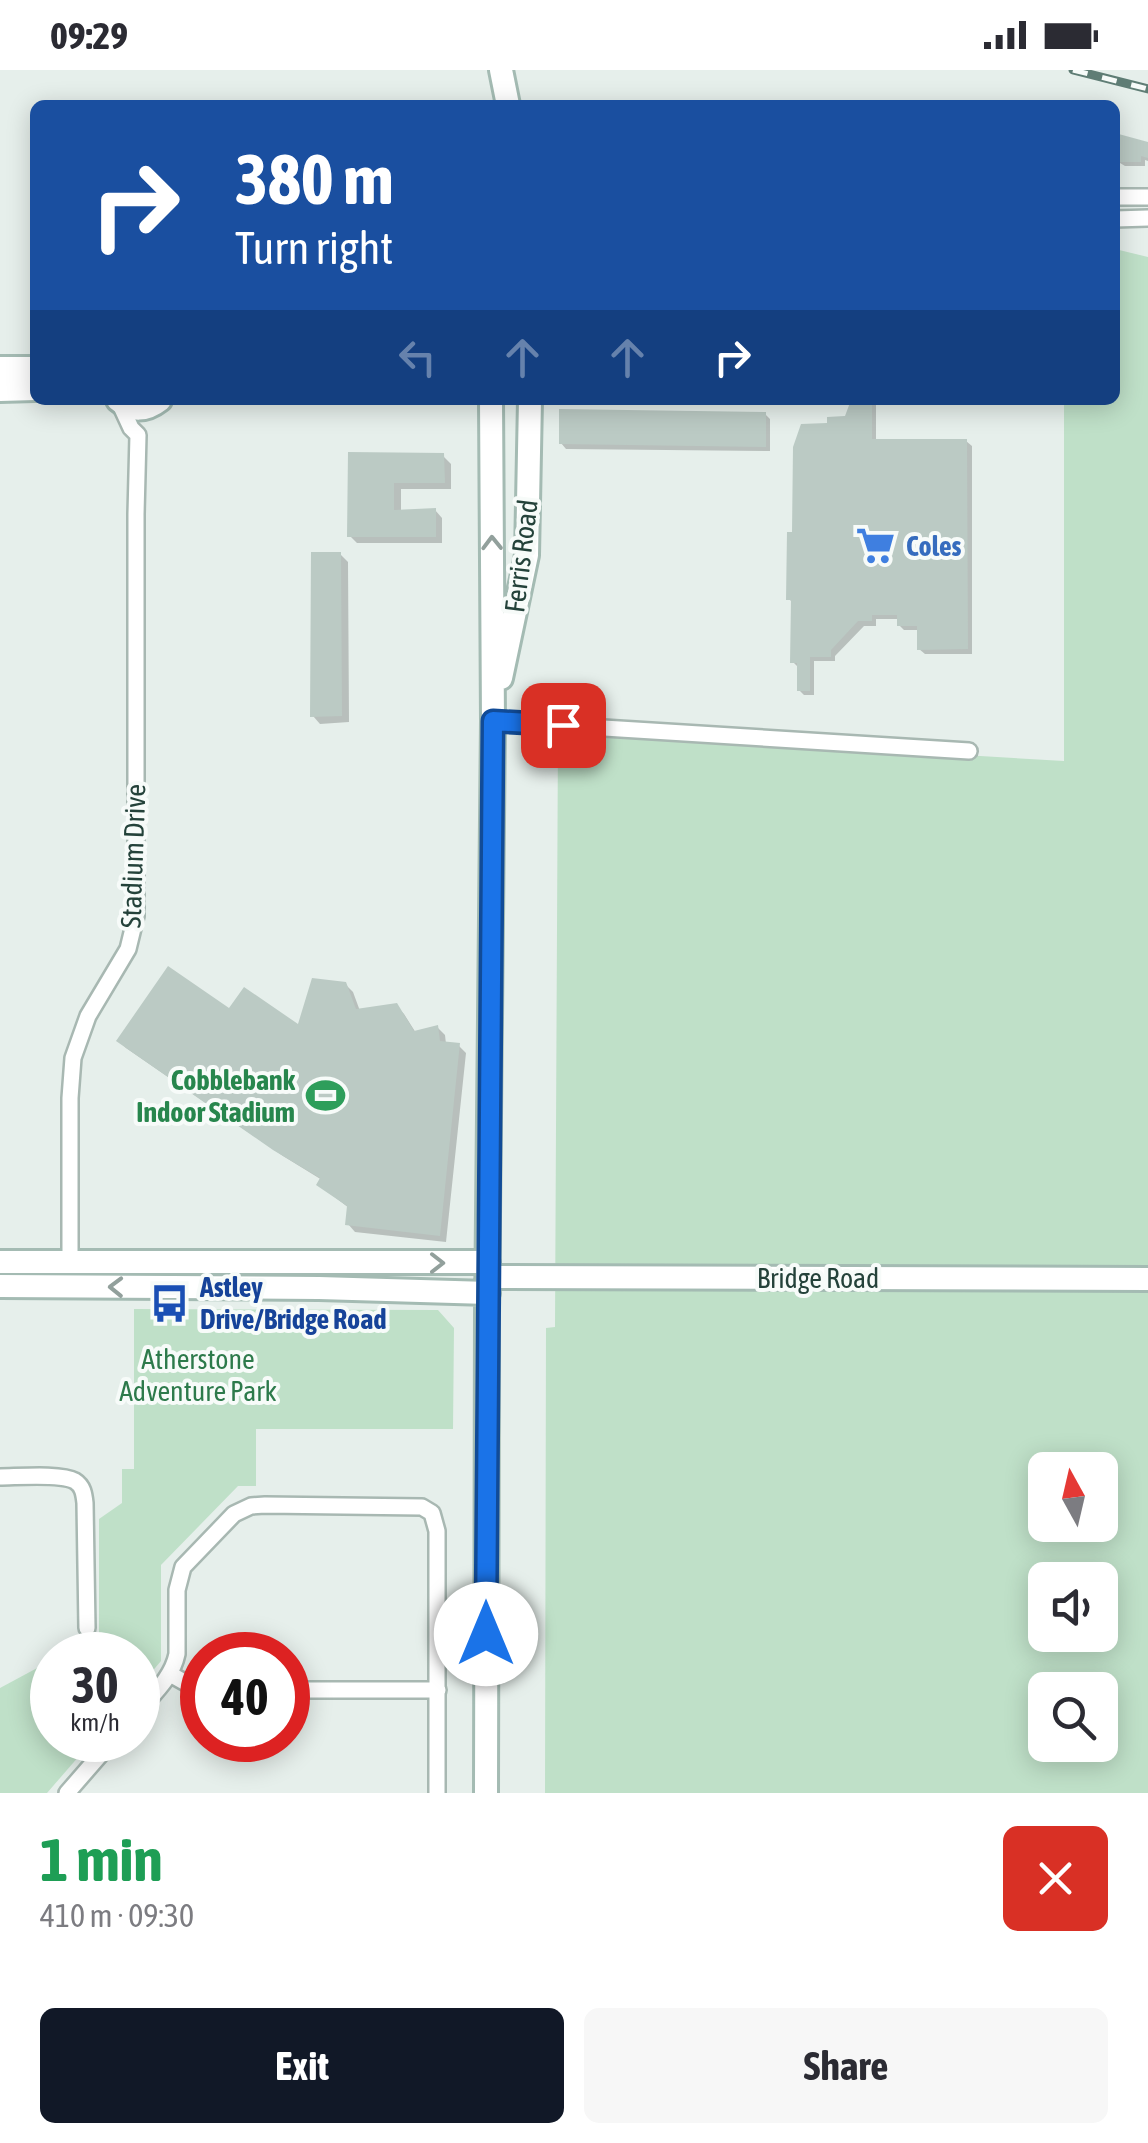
<!DOCTYPE html>
<meta charset="utf-8">
<style>
:root{--surface:#fff;--page:#f7f7f7;--text:#2b2b33;--muted:#7c7c81;--accent:#111827}
body{margin:0;font-family:"Asap Condensed",sans-serif;background:var(--page);color:var(--text);height:100vh;display:flex;flex-direction:column;font-size:38px;white-space:nowrap}
*{box-sizing:border-box;margin:0}
p{font-size:32px;color:var(--muted)}
.icon{flex:none;width:55px;height:55px;fill:none;stroke:currentColor;stroke-width:2;stroke-linecap:round;stroke-linejoin:round}
.map{position:relative;height:1723px;overflow:hidden}
.sheet{display:flex;flex-direction:column;background:var(--surface);flex:1}
.sheet>*{flex:none}
.banner{position:absolute;left:30px;top:30px;width:1090px;height:305px;border-radius:15px;box-shadow:0 5px 25px #0003;background:#1a4fa0;color:#fff;overflow:hidden}
.needle{width:65px;rotate:352deg}
.fabs{position:absolute;left:1028px;top:1382px;display:grid;gap:20px}
.fabs a{display:grid;place-items:center;width:90px;height:90px;border-radius:15px;background:var(--surface);box-shadow:0 5px 25px #0003;font-size:50px}
.speed{position:absolute;left:30px;top:1562px;display:flex;gap:20px;font-size:50px;font-weight:700;text-align:center}
.speed>*{display:grid;place-content:center;width:130px;height:130px;border-radius:50%;background:var(--surface);box-shadow:0 5px 25px #0003;line-height:1}
.speed small{font-size:25px;font-weight:400}
.speed .limit{border:15px solid #d22;background:#fff;color:#111}
.pin{position:absolute;display:grid;place-items:center;width:85px;height:85px;color:#fff;margin:-42px;border-radius:20px;box-shadow:0 5px 15px #0006}
.me{position:absolute;width:110px;margin:-55px;rotate:0deg;stroke-linejoin:round;filter:drop-shadow(0 0 8px #0008)}
.turn{display:flex;align-items:center;gap:35px;height:210px;padding:0 40px;font-size:45px}
.turn .icon{width:130px;height:130px;stroke-width:2.5}
.turn b{display:block;font-size:70px;line-height:85px}
.lanes{display:flex;align-items:center;height:95px;padding:0 40px;background:#0003;justify-content:center;gap:50px;direction:ltr}
.lanes .off{opacity:.35}
.round{display:grid;place-items:center;flex:none;width:105px;height:105px;border-radius:15px;background:var(--page)}
.overview{display:flex;align-items:center;justify-content:space-between;height:170px;padding:0 40px}
h1{font-size:60px;font-weight:700;line-height:75px;color:#1e9e55}
.action{display:flex;gap:20px;margin-top:auto;padding:20px 40px}
.action a{flex:1;height:115px;border-radius:15px;background:var(--accent);color:#fff;font-size:40px;font-weight:700;line-height:115px;text-align:center}
.action a+a{background:var(--page);color:var(--text)}
.status{display:flex;justify-content:space-between;align-items:center;height:70px;padding:0 50px;background:var(--surface);direction:ltr}
.status svg{height:28px;fill:currentColor}
.map>svg:first-child{display:block}
.green{fill:#bfe0c8;fill-rule:evenodd}
.shadow{fill:#0003}
.building{fill:#bbcac4}
.lines{fill:none;stroke-linecap:round;stroke-linejoin:round}
.street-casing{stroke:#a8b8b2;stroke-width:20}
.secondary-casing{stroke:#a4bbb3;stroke-width:28}
.street{stroke:#fff;stroke-width:15}
.secondary{stroke:#fff;stroke-width:22}
.rail-casing{stroke:#5f7d75;stroke-width:9}
.rail{stroke:#f7fbf9;stroke-width:5;stroke-dasharray:15;stroke-linecap:butt}
.oneway{stroke:#92a09c}
.route-casing{stroke:#114b97;stroke-width:25}
.route{stroke:#1a73e8;stroke-width:18}
.labels{text-anchor:middle;dominant-baseline:central;stroke-width:8;stroke-linejoin:round;paint-order:stroke}
.shop-label{font-size:28px;font-weight:bold;fill:#366cbe;stroke:#f7fbf9;text-anchor:start}
.street-label{font-size:28px;fill:#24423a;stroke:#f7fbf9}
.leisure-label{font-size:28px;font-weight:bold;fill:#27864d;stroke:#f7fbf9;text-anchor:end}
.transit-label{font-size:28px;font-weight:bold;fill:#164399;stroke:#f7fbf9;text-anchor:start}
.park-label{font-size:28px;fill:#2d7a4b;stroke:#f7fbf9}
</style>
<div class="status"><b>09:29</b><svg viewBox="0 0 49 12"><path d="M0 12V9h3v3zM5 12V6h3v6zM10 12V3h3v9zM15 12V0h3v12zM26 1h20v11H26zM47 4h2v5h-2z"/></svg></div>
<div class="map">
<svg width="1148" height="1723" viewBox="0 0 1148 1723">
<rect width="100%" height="100%" fill="#e6efeb"/>
<path class="green" d="M 1115,179 L 1148,187 L 1148,1723 L 545,1723 L 546,1258 L 555,1257 L 558,661 L 1064,691 L 1064,330 L 1115,330 ZM 1045,1400 L 1100,1400 L 1100,1455 L 1045,1455 ZM 1045,1510 L 1100,1510 L 1100,1565 L 1045,1565 ZM 1045,1620 L 1100,1620 L 1100,1675 L 1045,1675 Z
M 134,1239 L 438,1240 L 454,1258 L 453,1359 L 256,1359 L 256,1416 L 238,1416 L 161,1495 L 161,1591 L 138,1618 L 138,1585 L 61,1585 L 68,1581 L 68,1574 L 99,1573 L 99,1449 L 122,1433 L 122,1399 L 134,1399 Z
M 52,1590 L 52,1670 L 93,1670 L 47,1723 L 0,1723 L 0,1618 Z"/>
<path class="shadow" d="M 1115,66 L 1148,75 L 1148,91 L 1145,90 L 1145,96 L 1125,96 L 1115,90 Z
M 853,330 L 874,330 L 876,332 L 876,371 L 966,371 L 972,376 L 972,584 L 925,584 L 919,579 L 919,560 L 904,560 L 899,555 L 899,549 L 876,549 L 876,556 L 864,556 L 835,586 L 835,591 L 814,591 L 814,625 L 804,625 L 799,620 L 799,598 L 793,592 L 793,533 L 789,529 L 795,465 L 830,355 L 847,349 Z
M 765,344 L 770,349 L 770,381 L 566,379 L 561,373 Z
M 350,384 L 443,386 L 451,394 L 451,419 L 401,419 L 401,442 L 435,440 L 442,448 L 442,473 L 357,473 L 350,466 Z
M 340,484 L 348,492 L 349,652 L 320,654 L 313,646 Z
M 345,914 L 353,922 L 360,941 L 396,936 L 404,944 L 416,963 L 437,957 L 445,965 L 446,974 L 459,976 L 466,983 L 446,1172 L 355,1162 L 348,1154 L 349,1138 L 319,1115 L 322,1110 L 283,1086 L 126,978 L 119,971 L 230,941 L 299,958 Z"/>
<path class="building" d="M 1115,63 L 1148,72 L 1148,88 L 1141,86 L 1141,92 L 1115,92 Z
M 851,330 L 872,330 L 872,369 L 967,369 L 968,579 L 917,580 L 917,556 L 897,556 L 897,545 L 872,545 L 872,551 L 858,551 L 831,580 L 831,587 L 810,587 L 810,621 L 797,621 L 797,593 L 790,593 L 791,530 L 786,530 L 787,462 L 792,462 L 793,377 L 801,354 L 827,353 L 827,347 L 845,346 Z
M 559,339 L 766,342 L 766,377 L 559,374 Z
M 348,382 L 444,383 L 445,413 L 394,413 L 394,440 L 436,438 L 436,467 L 347,467 Z
M 311,482 L 341,482 L 342,646 L 310,647 Z
M 168,896 L 229,938 L 244,917 L 298,954 L 312,908 L 346,912 L 356,939 L 397,933 L 414,961 L 438,955 L 440,971 L 460,973 L 440,1166 L 345,1155 L 347,1136 L 316,1115 L 320,1108 L 273,1080 L 116,971 Z"/>
<g class="lines">
<defs>
<path id="street" d="M 1115,127 L 1148,127
M 1115,149 L 1148,148
M 493,651 L 969,681
M 70,1192 L 70,1028 L 73,988 L 88,946 L 128,879 L 136,846 L 136,444 L 138,365 L 131,358 L 119,332
M 0,1407 C 17,1407 61,1403 75,1411 C 83,1416 84,1424 85,1433 L 87,1558
M 170,1604 L 193,1617 L 202,1619
M 288,1620 L 438,1620
M 138,1642 C 153,1624 172,1608 177,1584 L 177,1520 L 183,1497 L 234,1444 L 251,1436 L 265,1435 L 422,1437 L 432,1443 L 437,1461 L 437,1723
M 67,1723 L 113,1670"/>
<path id="secondary" d="M 501,0 L 508,35
M 0,298 L 35,298
M 0,320 L 35,319
M 118,330 C 132,342 146,341 160,330
M 501,608 L 527,485 L 530,330
M 0,1192 L 488,1192
M 488,1207 L 1148,1209
M 0,1216 L 319,1218 L 488,1223
M 486,1723 L 487,1245 L 493,651 L 491,330"/>
</defs>
<use href="#street" class="street-casing"/>
<use href="#secondary" class="secondary-casing"/>
<use href="#street" class="street"/>
<use href="#secondary" class="secondary"/>
<defs>
<path id="rail" d="M 1073,0 L 1148,19"/>
</defs>
<use href="#rail" class="rail-casing"/>
<use href="#rail" class="rail"/>
</g>
<defs><path id="oneway-chevron" d="M-2-3.5L2.5 0L-2 3.5" fill="none" stroke-width="1.6" stroke-linecap="round" stroke-linejoin="round" transform="scale(2.5)"/></defs>
<g class="oneway">
<use href="#oneway-chevron" transform="translate(492 473) rotate(-91)"/>
<use href="#oneway-chevron" transform="translate(437 1193)"/>
<use href="#oneway-chevron" transform="translate(116 1217) rotate(-179)"/>
</g>
<g class="lines">
<defs>
<path id="route" d="M 486,1564 L 493,651 L 563,655"/>
</defs>
<use href="#route" class="route-casing"/>
<use href="#route" class="route"/>
</g>
<defs>
<symbol id="supermarket-bare" viewBox="-9 -9 18 18"><path d="M-6-5.5h2.5l.6 2H6L4.5 2H-2.5L-4.4-4H-6ZM-1.5 3.2a1.3 1.3 0 1 0 .1 0ZM3 3.2a1.3 1.3 0 1 0 .1 0Z" fill="#3f7fe0" stroke="#f7fbf9" stroke-width="2.5" paint-order="stroke"/></symbol>
<symbol id="stadium-bare" viewBox="-9 -9 18 18"><path d="M0-5a6.5 5 0 1 0 0 10a6.5 5 0 1 0 0-10ZM-3.5-1.8h7v3.6h-7Z" fill="#2e9e5b" stroke="#f7fbf9" stroke-width="2.5" paint-order="stroke"/></symbol>
<symbol id="bus-bare" viewBox="-9 -9 18 18"><path d="M-5-6H5V4H4V6H2V4H-2V6H-4V4H-5ZM-3.5-4V0h7V-4ZM-3.5 1.2v1.5H-2V1.2ZM2 1.2v1.5H3.5V1.2Z" fill="#1a4fb4" stroke="#f7fbf9" stroke-width="2.5" paint-order="stroke"/></symbol>
</defs>
<g fill-rule="evenodd">
<use href="#supermarket-bare" x="848" y="448" width="55" height="55"/>
<use href="#stadium-bare" x="298" y="998" width="55" height="55"/>
<use href="#bus-bare" x="142" y="1206" width="55" height="55"/>
</g>
<g class="labels">
<g class="shop-label">
<text x="906" y="476">Coles</text>
</g>
<g class="street-label">
<text transform="translate(521 486) rotate(-83)">Ferris Road</text>
<text transform="translate(133 786) rotate(-88)">Stadium Drive</text>
<text x="818" y="1208">Bridge Road</text>
</g>
<g class="leisure-label">
<text x="295" y="1010">Cobblebank<tspan x="295" dy="32">Indoor Stadium</tspan></text>
</g>
<g class="transit-label">
<text x="200" y="1217">Astley<tspan x="200" dy="32">Drive/Bridge Road</tspan></text>
</g>
<g class="park-label">
<text x="198" y="1289">Atherstone<tspan x="198" dy="32">Adventure Park</tspan></text>
</g>
</g>
</svg>
<div class="fabs">
<a><svg class="needle" viewBox="-14 -14 28 28"><path d="M0-13l5 13h-10z" fill="#e53935"/><path d="M0 13l5-13h-10z" fill="#7c7c81"/></svg></a>
<a><svg class="icon" aria-label="sound" viewBox="0 0 24 24"><path d="M4 9h4l5-4v14l-5-4H4zM17 9q2 3 0 6"/></svg></a>
<a><svg class="icon" aria-label="search" viewBox="0 0 24 24"><circle cx="10" cy="10" r="6"/><path d="M15 15l6 6"/></svg></a>
</div>
<div class="speed"><div>30<small>km/h</small></div><div class="limit">40</div></div>
<div class="pin" style="left:563px;top:655px;background:#d93025"><svg class="icon" aria-label="arrive" viewBox="0 0 24 24"><path d="M6 21V4h12l-3 4 3 4H6"/></svg></div>
<svg class="me" style="left:486px;top:1564px" viewBox="-20 -20 40 40"><circle r="19" fill="#fff"/><path d="M0-13L10 11 0 6-10 11z" fill="#1a73e8"/></svg>
<div class="banner">
<div class="turn"><svg class="icon" aria-label="right" viewBox="0 0 24 24"><path d="M7 20v-9h11M14 6l5 5-5 5"/></svg><div><b>380 m</b>Turn right</div></div>
<div class="lanes"><svg class="icon off" aria-label="left" viewBox="0 0 24 24"><path d="M17 20v-9H6M10 6l-5 5 5 5"/></svg><svg class="icon off" aria-label="ahead" viewBox="0 0 24 24"><path d="M12 20V5M6 11l6-6 6 6"/></svg><svg class="icon off" aria-label="ahead" viewBox="0 0 24 24"><path d="M12 20V5M6 11l6-6 6 6"/></svg><svg class="icon" aria-label="right" viewBox="0 0 24 24"><path d="M7 20v-9h11M14 6l5 5-5 5"/></svg></div>
</div>
</div>
<section class="sheet">
<div class="overview"><div><h1>1 min</h1><p>410 m · 09:30</p></div><a class="round" style="background:#d93025;color:#fff"><svg class="icon" aria-label="close" viewBox="0 0 24 24"><path d="M6 6l12 12M18 6L6 18"/></svg></a></div>
<div class="action"><a>Exit</a><a>Share</a></div>
</section>
